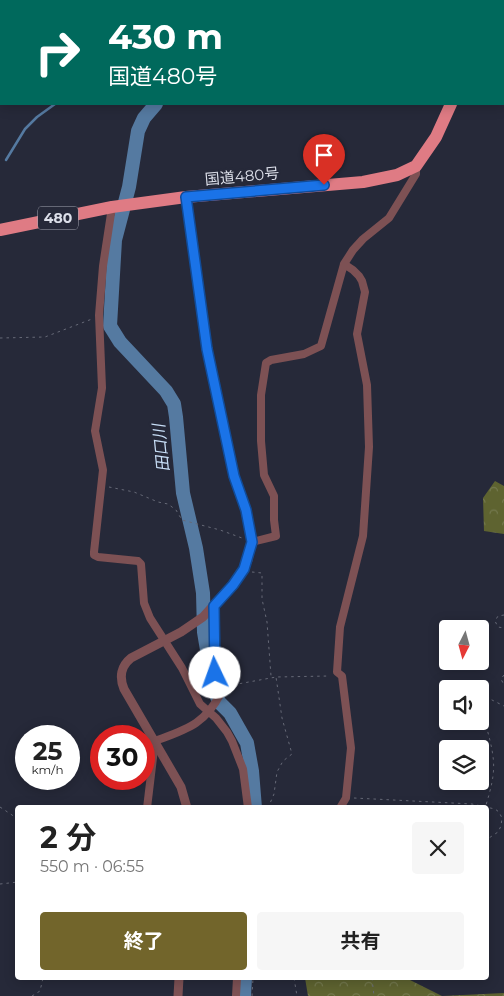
<!DOCTYPE html>
<html lang="ja">
<meta charset="utf-8">
<style>
:root{--surface:#fff;--page:#f6f6f6;--text:#222;--muted:#767676;--accent:#72652b}
body{margin:0;font-family:Montserrat,"Noto Sans JP",sans-serif;background:var(--page);color:var(--text);height:100vh;display:flex;flex-direction:column;font-size:19px;white-space:nowrap}
*{box-sizing:border-box;margin:0}
p{font-size:16px;color:var(--muted)}
.icon{flex:none;width:28px;height:28px;fill:none;stroke:currentColor;stroke-width:2;stroke-linecap:round;stroke-linejoin:round}
.map{position:relative;flex:1;overflow:hidden}
.side{position:absolute;left:15px;top:805px;width:474px;height:175px;display:flex;flex-direction:column;background:var(--surface);border-radius:5px;box-shadow:0 2px 12px #0003}
.side>*{flex:none}
.top-card{position:absolute;left:0px;top:0px;width:505px;height:105px;box-shadow:0 2px 12px #0003;background:#00695c;color:#fff;overflow:hidden}
.needle{width:32px;rotate:186deg}
.buttons{position:absolute;left:439px;top:620px;display:grid;gap:10px}
.buttons a{display:grid;place-items:center;width:50px;height:50px;border-radius:5px;background:var(--surface);box-shadow:0 2px 12px #0003;font-size:25px}
.speed{position:absolute;left:15px;top:725px;display:flex;gap:10px;font-size:25px;font-weight:700;text-align:center}
.speed>*{display:grid;place-content:center;width:65px;height:65px;border-radius:50%;background:var(--surface);box-shadow:0 2px 12px #0003;line-height:1}
.speed small{font-size:12px;font-weight:400}
.speed .limit{border:8px solid #d22;background:#fff;color:#111}
.pin{position:absolute;display:grid;place-items:center;width:42px;height:42px;color:#fff;margin:-51px -21px;border-radius:50% 50% 50% 0;rotate:-45deg;box-shadow:0 0 5px #0007}
.pin .icon{rotate:45deg}
.me{position:absolute;width:55px;margin:-28px;rotate:357deg;stroke-linejoin:round;filter:drop-shadow(0 0 4px #0008)}
.turn{display:flex;align-items:center;gap:18px;height:105px;padding:0 25px;font-size:22px}
.turn .icon{width:65px;height:65px;stroke-width:2.5}
.turn b{display:block;font-size:35px;line-height:42px}
.round{display:grid;place-items:center;flex:none;width:52px;height:52px;border-radius:5px;background:var(--page)}
.summary{display:flex;align-items:center;justify-content:space-between;height:85px;padding:0 25px}
h1{font-size:30px;font-weight:700;line-height:38px}
.action{display:flex;gap:10px;margin-top:auto;padding:10px 25px}
.action a{flex:1;height:58px;border-radius:5px;background:var(--accent);color:#fff;font-size:20px;font-weight:700;line-height:58px;text-align:center}
.action a+a{background:var(--page);color:var(--text)}
.map>svg:first-child{display:block}
.forest{fill:url(#forest-crowns)}
.lines{fill:none;stroke-linecap:round;stroke-linejoin:round}
.stream{stroke:#557aa1;stroke-width:2.5}
.river{stroke:#557aa1;stroke-width:14}
.path{stroke:#666977;stroke-width:1;stroke-dasharray:2.5 4;stroke-linecap:butt}
.minor{stroke:#7d5154;stroke-width:8}
.tertiary{stroke:#7d5154;stroke-width:9}
.trunk{stroke:#df7b84;stroke-width:12}
.motorway{stroke:#ef828c;stroke-width:14}
.route-casing{stroke:#114b97;stroke-width:12}
.route{stroke:#1a73e8;stroke-width:9}
.labels{text-anchor:middle;dominant-baseline:central;stroke-width:5;stroke-linejoin:round;paint-order:stroke}
.shield{fill:#262939;stroke:#a5a8b4;stroke-width:1}
.shield-label{font-size:14px;font-weight:bold;fill:#dcdfe9}
.street-label{font-size:15px;fill:#dcdfe9;stroke:#262939}
.water-label{font-size:16px;font-style:italic;fill:#c7ddf6;stroke:#262939}
</style>
<div class="map">
<svg width="504" height="996" viewBox="0 0 504 996">
<defs>
<pattern id="forest-crowns" width="20" height="18" patternUnits="userSpaceOnUse" patternTransform="scale(1.25)"><rect width="20" height="18" fill="#5e6330"/><path d="M2 6a3 3 0 1 1 6 0M12 15a3 3 0 1 1 6 0" fill="none" stroke="#74794e"/></pattern>
</defs>
<rect width="100%" height="100%" fill="#262939"/>
<path class="forest" d="M 495,481 L 504,486 L 504,534 L 484,531 L 483,498 Z
M 305,978 L 406,978 L 442,996 L 504,993 L 504,996 L 308,996 Z"/>
<g class="lines">
<path class="stream" d="M 6,160 L 25,129 L 37,117 L 55,104"/>
<path class="river" d="M 156,104 L 144,118 L 138,131 L 129,187 L 115,240 L 110,326 L 120,342 L 166,391 L 174,404 L 176,417 L 183,493 L 196,548 L 203,593 L 204,632 L 213,686 L 219,702 L 230,713 L 247,743 L 252,771 L 255,808
M 244,996 L 245,978"/>
<path class="path" d="M 0,338 L 45,337 L 92,319
M 109,487 L 134,492 L 158,502 L 168,504 L 176,510 L 182,520 L 220,530 L 242,538
M 252,572 L 262,573 L 262,599 L 267,622 L 271,676
M 504,615 L 498,616 L 495,621 L 498,627 L 504,628
M 504,675 L 501,679 L 504,685
M 227,686 L 276,677 L 329,676
M 480,694 L 504,706
M 480,707 C 484,713 485,722 487,729 C 496,762 496,772 486,805
M 354,798 L 472,804 L 495,809 L 499,812 L 502,818 L 501,826 L 498,832 L 486,840
M 0,807 L 18,819
M 268,808 L 274,794 L 277,772 L 283,761 L 292,754 L 282,718 L 276,677
M 0,884 L 18,882
M 294,978 L 297,996
M 372,978 L 374,996
M 32,996 L 40,991 L 43,978
M 252,996 L 253,978"/>
<path class="minor" d="M 112,207 L 103,266 L 99,315 L 102,388 L 95,431 L 103,470 L 94,552 L 94,555 L 98,557 L 138,561 L 141,564 L 144,603 L 150,618 L 182,668 L 200,704 L 216,718 L 227,732 L 232,741 L 243,769 L 248,808
M 252,542 L 276,536 L 274,520 L 274,496 L 264,475 L 261,441 L 261,395 L 266,363 L 271,360 L 304,354 L 321,346 L 344,264 L 353,250 L 363,239 L 389,218 L 416,174 L 416,166
M 147,808 L 155,741 C 187,729 204,725 221,693 L 215,667 L 214,606
M 340,808 L 346,798 L 351,748 L 342,676 L 337,672 L 340,627 L 363,536 L 369,447 L 367,385 L 357,334 L 365,292 L 362,281 L 359,276 L 353,270 L 344,264
M 236,996 L 237,978"/>
<path class="tertiary" d="M 186,197 L 202,319 L 209,361 L 234,476 L 245,510 L 252,542 L 248,560 L 241,575 L 203,617 L 181,632 L 131,658 C 121,666 119,677 124,689 L 181,787 L 187,808
M 178,996 L 179,978"/>
<path class="trunk" d="M 0,230 L 112,207 L 186,197 L 363,182 L 397,175 L 416,166 L 436,137 L 451,104"/>
<path class="motorway" d="M 0,7 L 1,0"/>
</g>
<g class="lines">
<defs>
<path id="route" d="M 215,673 L 214,606 L 233,585 L 244,569 L 252,542 L 246,510 L 234,476 L 207,349 L 186,197 L 324,185"/>
</defs>
<use href="#route" class="route-casing"/>
<use href="#route" class="route"/>
</g>
<g class="labels">
<rect class="shield" x="38" y="206.5" width="40" height="23" rx="4"/>
<g class="shield-label">
<text x="58" y="218">480</text>
</g>
<g class="street-label">
<text transform="translate(242 176) rotate(-5)">国道480号</text>
</g>
<g class="water-label">
<text transform="translate(161 448) rotate(-96)">田口川</text>
</g>
</g>
</svg>
<div class="buttons">
<a><svg class="needle" viewBox="-14 -14 28 28"><path d="M0-13l5 13h-10z" fill="#e53935"/><path d="M0 13l5-13h-10z" fill="#767676"/></svg></a>
<a><svg class="icon" aria-label="sound" viewBox="0 0 24 24"><path d="M4 9h4l5-4v14l-5-4H4zM17 9q2 3 0 6"/></svg></a>
<a><svg class="icon" aria-label="layers" viewBox="0 0 24 24"><path d="M12 4l9 5-9 5-9-5zM3 14l9 5 9-5"/></svg></a>
</div>
<div class="speed"><div>25<small>km/h</small></div><div class="limit">30</div></div>
<div class="pin" style="left:324px;top:185px;background:#d93025"><svg class="icon" aria-label="arrive" viewBox="0 0 24 24"><path d="M6 21V4h12l-3 4 3 4H6"/></svg></div>
<svg class="me" style="left:215px;top:673px" viewBox="-20 -20 40 40"><circle r="19" fill="#fff"/><path d="M0-13L10 11 0 6-10 11z" fill="#1a73e8"/></svg>
<div class="top-card">
<div class="turn"><svg class="icon" aria-label="right" viewBox="0 0 24 24"><path d="M7 20v-9h11M14 6l5 5-5 5"/></svg><div><b>430 m</b>国道480号</div></div>
</div>
<section class="side">
<div class="summary"><div><h1>2 分</h1><p>550 m · 06:55</p></div><a class="round"><svg class="icon" aria-label="close" viewBox="0 0 24 24"><path d="M6 6l12 12M18 6L6 18"/></svg></a></div>
<div class="action"><a>終了</a><a>共有</a></div>
</section>
</div>
